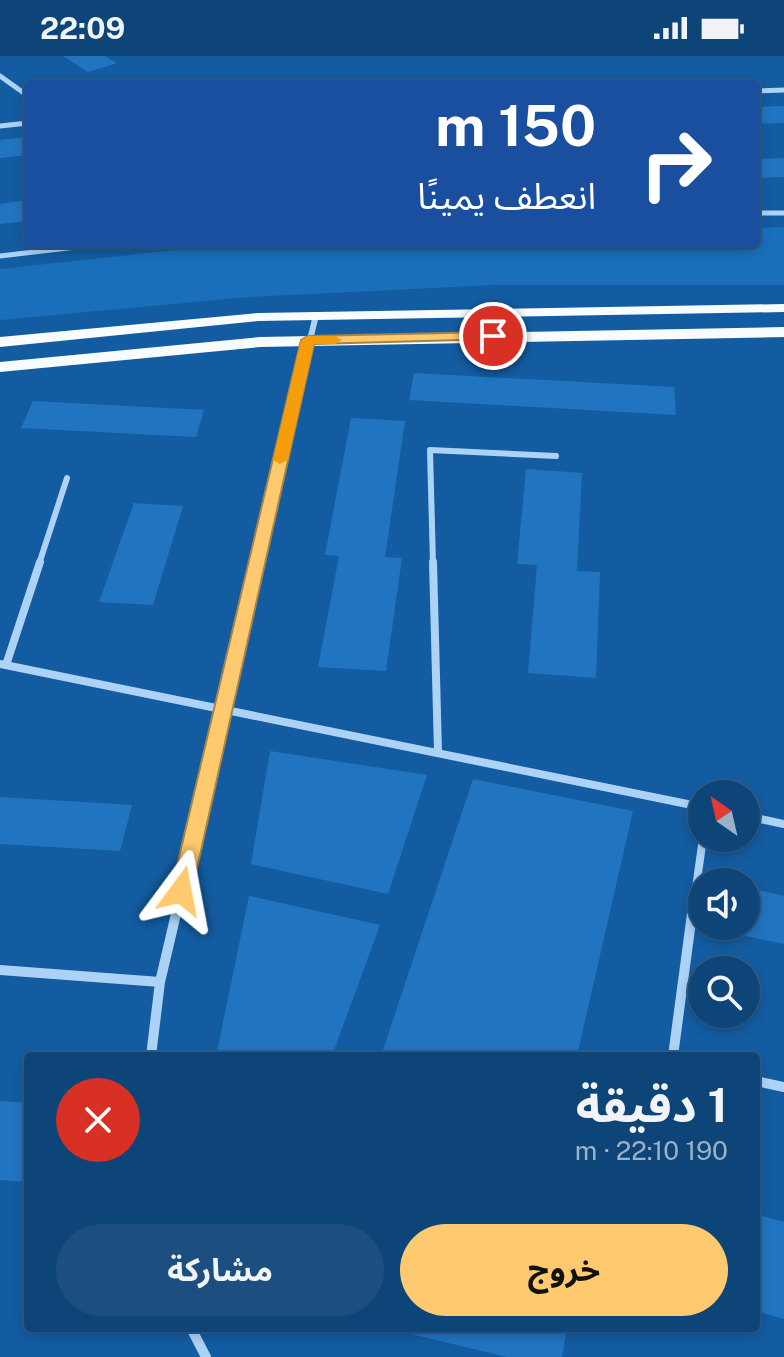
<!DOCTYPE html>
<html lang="ar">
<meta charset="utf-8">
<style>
:root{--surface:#0e4579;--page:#1c4f80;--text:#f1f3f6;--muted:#9bb1c6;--line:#2e5d8a;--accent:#ffca6f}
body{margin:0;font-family:"Public Sans","Noto Sans Arabic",sans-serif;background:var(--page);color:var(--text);direction:rtl;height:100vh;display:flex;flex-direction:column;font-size:30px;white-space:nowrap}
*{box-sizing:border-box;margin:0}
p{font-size:26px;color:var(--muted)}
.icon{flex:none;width:44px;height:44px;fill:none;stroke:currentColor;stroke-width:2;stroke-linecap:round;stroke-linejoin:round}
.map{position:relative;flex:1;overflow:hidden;direction:ltr}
.details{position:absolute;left:24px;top:996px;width:736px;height:280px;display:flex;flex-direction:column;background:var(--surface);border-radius:8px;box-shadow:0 4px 12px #0003,0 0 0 2px var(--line);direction:rtl}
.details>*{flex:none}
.guide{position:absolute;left:24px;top:24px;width:736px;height:168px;border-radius:8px;box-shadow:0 4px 12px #0003,0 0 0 2px var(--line);direction:rtl;background:#1a4fa0;color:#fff;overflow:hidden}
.needle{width:52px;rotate:326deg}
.fabs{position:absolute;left:688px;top:724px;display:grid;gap:16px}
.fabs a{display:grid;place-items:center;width:72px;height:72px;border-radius:50%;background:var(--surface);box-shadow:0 4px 12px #0003,0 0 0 2px var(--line);font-size:40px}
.pin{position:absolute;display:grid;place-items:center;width:68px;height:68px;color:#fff;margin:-34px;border:4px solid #fff;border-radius:50%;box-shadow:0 2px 8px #0007}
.me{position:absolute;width:88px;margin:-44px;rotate:13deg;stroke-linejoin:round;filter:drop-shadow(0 0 6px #0008)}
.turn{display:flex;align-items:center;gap:28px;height:168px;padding:0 32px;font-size:36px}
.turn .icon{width:104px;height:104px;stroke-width:2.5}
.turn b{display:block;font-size:56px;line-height:68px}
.round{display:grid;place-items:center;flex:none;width:84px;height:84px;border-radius:42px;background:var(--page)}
.summary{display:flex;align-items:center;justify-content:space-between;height:136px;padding:0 32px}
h1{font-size:48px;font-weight:700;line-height:60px}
.button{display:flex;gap:16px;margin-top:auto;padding:16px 32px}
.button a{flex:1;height:92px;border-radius:48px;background:var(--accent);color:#111;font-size:32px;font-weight:700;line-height:92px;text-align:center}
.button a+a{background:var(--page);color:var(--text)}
.status{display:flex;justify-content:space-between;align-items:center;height:56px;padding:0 40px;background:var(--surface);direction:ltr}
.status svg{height:22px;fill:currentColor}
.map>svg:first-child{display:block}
.green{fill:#1a6fbb}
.building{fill:#2174c0}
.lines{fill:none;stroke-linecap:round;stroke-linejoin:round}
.street-far3{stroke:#acd2f5;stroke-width:5}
.street-far2{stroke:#acd2f5;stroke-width:6}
.street-far1{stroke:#acd2f5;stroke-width:8}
.street{stroke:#acd2f5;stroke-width:10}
.primary{fill:#f9fcff;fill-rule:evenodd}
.route{fill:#ffca6f;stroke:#a68348;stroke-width:2}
.slow{fill:#f59e0b}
</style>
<div class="status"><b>22:09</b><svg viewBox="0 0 49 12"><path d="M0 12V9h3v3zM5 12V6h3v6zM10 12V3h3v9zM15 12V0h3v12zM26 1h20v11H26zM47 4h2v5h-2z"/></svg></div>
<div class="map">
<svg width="784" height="1301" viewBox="0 0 784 1301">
<rect width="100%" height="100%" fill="#135ca1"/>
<path class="green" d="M 784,171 L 784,229 L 494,229 L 248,241 L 0,264 L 0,213 L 231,188 L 756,188 L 756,172 Z"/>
<path class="building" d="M 63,0 L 105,0 L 117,7 L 88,16 Z
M 784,50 L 784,67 L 756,68 L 756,51 Z
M 28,81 L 28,99 L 0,102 L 0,84 Z
M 784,102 L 784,121 L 756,122 L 756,103 Z
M 28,144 L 28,165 L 0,168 L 0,148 Z
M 414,317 L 674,331 L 676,359 L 409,344 Z
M 33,345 L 204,354 L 196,381 L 21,372 Z
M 351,362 L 405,365 L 385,501 L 402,502 L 386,615 L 318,611 L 339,500 L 325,499 Z
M 526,413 L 582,417 L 577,515 L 600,516 L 596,622 L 528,617 L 537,509 L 517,508 Z
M 134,447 L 183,450 L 153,549 L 99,546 Z
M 270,695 L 427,719 L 388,838 L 251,808 Z
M 473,723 L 633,755 L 577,1000 L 381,1000 Z
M 0,741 L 132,749 L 120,795 L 0,788 Z
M 748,832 L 784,840 L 784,888 L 741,879 L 742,870 L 746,870 Z
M 249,840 L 380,869 L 332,1000 L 216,1000 Z
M 0,1045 L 28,1047 L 28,1126 L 0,1124 Z
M 756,1158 L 784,1166 L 784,1263 L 756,1255 Z
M 386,1272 L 567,1272 L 562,1301 L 507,1301 Z"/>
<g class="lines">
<path class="street-far3" d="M 0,20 L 28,40
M 756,35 L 784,34
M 0,70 L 28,67
M 756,157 L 784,157
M 0,200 L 102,188"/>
<path class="street-far2" d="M 39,508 L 67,422
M 256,508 L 316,259
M 433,508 L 430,394 L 556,400"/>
<path class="street-far1" d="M 433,506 L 438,696
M 0,608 L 702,751
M 6,609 L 40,506
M 746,760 L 784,768
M 175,860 L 257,506
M 692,860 L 703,782"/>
<path class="street" d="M 0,914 L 160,926
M 151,1000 L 160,926 L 176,858
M 673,1000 L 692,858
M 756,1025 L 784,1031
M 191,1272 L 206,1301"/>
<path class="primary" d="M 784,248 L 784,256 L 258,265 L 0,291 L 0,281 L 258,257 Z
M 784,271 L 784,281 L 260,291 L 0,316 L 0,306 L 260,281 Z"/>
</g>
<path class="route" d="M 493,276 L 498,277 L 498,283 L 314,288 L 192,835 L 189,841 L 174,841 L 171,835 L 301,284 L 308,280 Z"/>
<path class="slow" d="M 308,280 L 335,280 L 342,284 L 335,288 L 314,288 L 288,404 L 280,408 L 273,404 L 301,284 Z"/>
</svg>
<div class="fabs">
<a><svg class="needle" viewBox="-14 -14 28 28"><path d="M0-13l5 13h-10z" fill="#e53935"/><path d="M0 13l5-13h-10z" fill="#9bb1c6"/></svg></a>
<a><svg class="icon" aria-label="sound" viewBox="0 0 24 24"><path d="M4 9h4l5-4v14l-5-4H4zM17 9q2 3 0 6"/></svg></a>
<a><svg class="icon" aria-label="search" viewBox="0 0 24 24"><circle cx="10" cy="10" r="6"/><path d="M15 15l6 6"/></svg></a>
</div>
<div class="pin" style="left:493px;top:280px;background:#d93025"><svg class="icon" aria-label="arrive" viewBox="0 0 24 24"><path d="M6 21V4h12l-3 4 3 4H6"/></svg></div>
<svg class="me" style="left:181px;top:835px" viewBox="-20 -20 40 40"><path d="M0-17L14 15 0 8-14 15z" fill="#ffca6f" stroke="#fff" stroke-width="4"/></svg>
<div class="guide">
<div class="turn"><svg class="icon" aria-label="right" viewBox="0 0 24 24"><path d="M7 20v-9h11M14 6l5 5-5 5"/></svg><div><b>150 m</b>انعطف يمينًا</div></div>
</div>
<section class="details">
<div class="summary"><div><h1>1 دقيقة</h1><p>190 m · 22:10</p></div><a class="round" style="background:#d93025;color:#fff"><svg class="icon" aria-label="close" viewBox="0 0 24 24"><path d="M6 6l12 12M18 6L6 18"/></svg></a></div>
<div class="button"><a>خروج</a><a>مشاركة</a></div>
</section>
</div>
